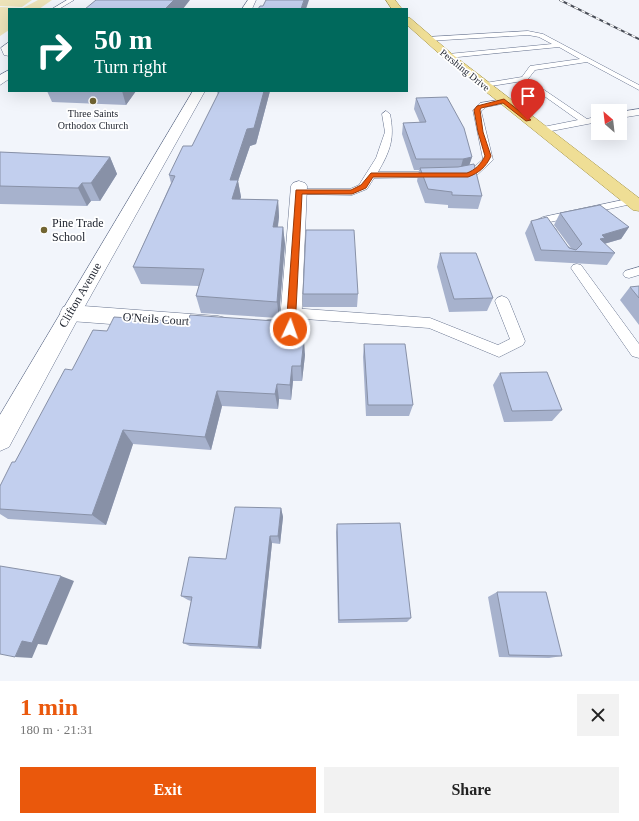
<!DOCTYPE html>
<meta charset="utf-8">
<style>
:root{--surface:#fff;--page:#f2f2f2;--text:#222;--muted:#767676;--accent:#ea580c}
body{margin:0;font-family:Georgia,serif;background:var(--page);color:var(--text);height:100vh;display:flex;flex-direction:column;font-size:15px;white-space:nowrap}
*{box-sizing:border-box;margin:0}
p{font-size:13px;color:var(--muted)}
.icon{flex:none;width:22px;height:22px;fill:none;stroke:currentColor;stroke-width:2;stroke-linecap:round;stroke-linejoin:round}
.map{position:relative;height:681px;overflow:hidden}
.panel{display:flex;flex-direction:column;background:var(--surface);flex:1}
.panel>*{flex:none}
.top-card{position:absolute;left:8px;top:8px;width:400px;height:84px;border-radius:0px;box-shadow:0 4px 16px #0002;background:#00695c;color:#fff;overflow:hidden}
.needle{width:26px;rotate:332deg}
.buttons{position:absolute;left:591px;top:104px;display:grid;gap:8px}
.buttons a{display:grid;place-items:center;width:36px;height:36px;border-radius:0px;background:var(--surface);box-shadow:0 4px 16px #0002;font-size:20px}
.pin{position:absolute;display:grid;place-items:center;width:34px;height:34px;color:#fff;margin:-41px -17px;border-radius:50% 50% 50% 0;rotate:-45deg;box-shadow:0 0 4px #0007}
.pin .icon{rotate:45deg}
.me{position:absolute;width:44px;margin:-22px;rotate:3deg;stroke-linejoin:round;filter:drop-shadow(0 0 3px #0008)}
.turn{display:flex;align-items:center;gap:14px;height:84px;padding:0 20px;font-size:18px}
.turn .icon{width:52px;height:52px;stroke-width:2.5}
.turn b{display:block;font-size:28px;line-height:34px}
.round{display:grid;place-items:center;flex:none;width:42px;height:42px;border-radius:0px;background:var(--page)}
.summary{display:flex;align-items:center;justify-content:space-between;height:68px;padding:0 20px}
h1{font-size:24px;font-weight:600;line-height:30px;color:var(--accent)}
.cta{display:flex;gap:8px;margin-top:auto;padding:8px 20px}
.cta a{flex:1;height:46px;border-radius:0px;background:var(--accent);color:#fff;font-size:16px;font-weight:600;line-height:46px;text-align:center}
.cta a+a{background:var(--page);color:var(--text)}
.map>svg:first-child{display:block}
.green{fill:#ede3b9}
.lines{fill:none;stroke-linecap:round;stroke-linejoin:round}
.service-casing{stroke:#68748f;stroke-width:1}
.minor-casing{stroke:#68748f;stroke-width:1}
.secondary-casing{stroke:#68748f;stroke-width:1}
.primary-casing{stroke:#9f8e42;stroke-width:1}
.service{fill:#fff;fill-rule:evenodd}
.minor{fill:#fff;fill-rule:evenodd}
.secondary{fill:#fff;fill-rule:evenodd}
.primary{fill:#efde95;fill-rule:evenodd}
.rail-casing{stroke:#4a4e58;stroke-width:2}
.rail{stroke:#fff;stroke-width:1.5;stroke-dasharray:4;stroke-linecap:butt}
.wall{fill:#a7b2cd}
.shaded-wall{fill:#8891a7}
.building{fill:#c2cfee;stroke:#8891a7}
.route{fill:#ea580c;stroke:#983908}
.poi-dot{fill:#726532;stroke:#fff;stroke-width:1.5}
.labels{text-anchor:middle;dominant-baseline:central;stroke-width:3.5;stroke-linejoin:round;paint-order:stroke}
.far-street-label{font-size:10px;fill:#1c212c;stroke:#fff}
.far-poi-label{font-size:10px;fill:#1c212c;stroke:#fff}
.poi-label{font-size:12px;fill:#1c212c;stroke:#fff;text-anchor:start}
.street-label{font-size:12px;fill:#1c212c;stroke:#fff}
</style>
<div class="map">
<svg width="639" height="681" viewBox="0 0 639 681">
<rect width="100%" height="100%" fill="#f2f5fb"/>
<path class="green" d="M 0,0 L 32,0 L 22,7 L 0,6 Z
M 38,0 L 52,0 L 39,9 L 9,9 L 9,30 L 0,36 L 0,7 L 23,8 Z"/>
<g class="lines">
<defs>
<path id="service" d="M 67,0 L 74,0 L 59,9 L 52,9 Z
M 528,31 L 543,34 L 639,85 L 639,90 L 587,62 L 535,70 L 528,79 L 587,119 L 598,116 L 598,122 L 541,133 L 537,130 L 538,128 L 578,120 L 523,81 L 485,87 L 481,85 L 485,83 L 522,77 L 530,66 L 580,59 L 559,47 L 448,58 L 445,56 L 448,54 L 552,44 L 539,37 L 528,35 L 428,41 L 425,39 L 428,37 Z
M 9,42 L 8,48 L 9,56 L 4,55 L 1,48 Z
M 504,99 L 508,101 L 507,103 L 486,107 L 481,111 L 493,160 L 477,175 L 454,177 L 453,175 L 454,173 L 471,170 L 483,159 L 473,110 L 480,103 Z
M 639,109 L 639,115 L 620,118 L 620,112 Z
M 386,111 L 390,114 C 395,139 390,151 378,172 L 437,172 L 442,175 L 441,177 L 374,178 L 367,189 L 352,195 L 294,194 L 293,192 L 298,189 L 350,189 L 359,185 L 376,158 L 385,132 L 382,114 Z
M 632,198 L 636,199 L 637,201 L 636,203 L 550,222 L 557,231 L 551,235 L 547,234 L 537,220 L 543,217 Z
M 577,264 L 581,265 L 639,344 L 639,358 L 632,356 L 573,271 L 571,268 L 573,265 Z
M 639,267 L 639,275 L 629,278 L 625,277 L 623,274 L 625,271 Z
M 502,296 L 507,298 L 509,301 L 525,341 L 523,345 L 499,357 L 429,328 L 291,318 L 286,317 L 284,313 L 286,309 L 291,308 L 430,318 L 498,345 L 510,339 L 495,301 L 497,298 Z"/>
<path id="minor" d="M 9,70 L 9,79 L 0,85 L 0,75 Z
M 299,181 L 305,183 L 307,186 L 301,329 L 298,335 C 286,339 272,338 260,334 L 257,328 L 260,322 L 268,320 L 280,320 L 291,186 L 293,183 Z
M 70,305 L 218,316 L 226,318 L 229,324 L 226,330 L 218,332 L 70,321 L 63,319 L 60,313 L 63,307 Z"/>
<path id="secondary" d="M 248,0 L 256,0 L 252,9 L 242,9 Z
M 193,91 L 205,91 L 80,315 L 9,447 L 0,451 L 0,415 Z"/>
<path id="primary" d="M 386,0 L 395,0 L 402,9 L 392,9 Z
M 407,17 L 410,18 L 452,54 L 639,198 L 639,211 L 633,210 L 444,58 L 407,25 Z"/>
</defs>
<use href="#service" class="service-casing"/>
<use href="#minor" class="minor-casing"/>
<use href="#secondary" class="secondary-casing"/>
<use href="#primary" class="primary-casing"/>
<use href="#service" class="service"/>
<use href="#minor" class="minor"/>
<use href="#secondary" class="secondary"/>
<use href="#primary" class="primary"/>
<defs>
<path id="rail" d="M 560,0 L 639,39"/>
</defs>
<use href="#rail" class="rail-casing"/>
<use href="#rail" class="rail"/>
</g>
<path class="wall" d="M 47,91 L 136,91 L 126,105 L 52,102 Z
M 217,91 L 270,91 L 256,144 L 250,146 L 238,181 L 241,197 L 240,199 L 278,200 L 279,217 L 278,227 L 283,227 L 285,244 L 279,318 L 201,313 L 196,296 L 199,286 L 141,284 L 133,267 L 171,183 L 169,175 L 192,146 L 218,95 Z
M 416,98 L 472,157 L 469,165 L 482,196 L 478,209 L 448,208 L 448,205 L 425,203 L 417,181 L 419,170 L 414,170 L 402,134 L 403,123 L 420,123 L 414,109 Z
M 0,152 L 110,157 L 117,174 L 100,201 L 91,201 L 87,206 L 0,204 Z
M 560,213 L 629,227 L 621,239 L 604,244 L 615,253 L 607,265 L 535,261 L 525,233 L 531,221 L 571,248 L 554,225 Z
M 440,253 L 493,298 L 487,311 L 449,312 L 437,267 Z
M 639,286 L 639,325 L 620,300 L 630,287 Z
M 303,294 L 358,294 L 357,307 L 303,307 Z
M 107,331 L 297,337 L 297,339 L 305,355 L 302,381 L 293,381 L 291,400 L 279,399 L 278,409 L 222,406 L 211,450 L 133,444 L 106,525 L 8,519 L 0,514 L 0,486 L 72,370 Z
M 364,344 L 413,405 L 409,416 L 366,416 L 363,357 Z
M 500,373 L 562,410 L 552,421 L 504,422 L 493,385 Z
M 281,508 L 283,517 L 280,544 L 272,543 L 261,649 L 190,646 L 183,643 L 191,601 L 188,600 L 181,596 L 226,559 Z
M 337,524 L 411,618 L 407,622 L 338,623 L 336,532 Z
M 497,592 L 562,656 L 549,658 L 499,657 L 488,597 Z"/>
<path class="shaded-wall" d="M 174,0 L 190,0 L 183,9 L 165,9 Z
M 304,0 L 309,0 L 306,9 L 301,9 Z
M 122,91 L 136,91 L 126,105 Z
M 264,91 L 270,91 L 256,144 L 250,146 L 238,181 L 241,197 L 235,216 L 232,199 L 230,180 L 247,129 Z
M 110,157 L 117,174 L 100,201 L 91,183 Z
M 472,157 L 468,169 L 460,170 L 463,159 Z
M 82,183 L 91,201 L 87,206 L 78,188 Z
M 278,200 L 279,217 L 275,244 L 273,227 Z
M 283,227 L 285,244 L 279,318 L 277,302 Z
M 629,227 L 621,239 L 600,245 L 592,251 L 602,235 Z
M 296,321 L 297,337 L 296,355 L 295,339 Z
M 304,339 L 305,355 L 302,381 L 301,366 Z
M 292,366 L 293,381 L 291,400 L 290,385 Z
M 277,384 L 279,399 L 278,409 L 275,394 Z
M 217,391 L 222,406 L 211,450 L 205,437 Z
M 123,430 L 133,444 L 106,525 L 92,515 Z
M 281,508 L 283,517 L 280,544 L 278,536 Z
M 270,536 L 272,543 L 261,649 L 258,647 Z
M 61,576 L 74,581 L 47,645 L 38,644 L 32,658 L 15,657 L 22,641 Z"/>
<path class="building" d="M 96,0 L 174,0 L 165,9 L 85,9 Z
M 266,0 L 304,0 L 301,9 L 258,9 L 260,6 L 263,6 Z
M 218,91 L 264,91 L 254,128 L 247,129 L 230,180 L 238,180 L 232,199 L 278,200 L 273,227 L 283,227 L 277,302 L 196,296 L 204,269 L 133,267 L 175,176 L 169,175 L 183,146 L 192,146 L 219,92 Z
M 447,97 L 464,128 L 472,157 L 463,159 L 416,159 L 403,123 L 426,122 L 416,98 Z
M 0,152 L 110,157 L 91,183 L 82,183 L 78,188 L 0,186 Z
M 474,164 L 482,196 L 452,195 L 452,192 L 428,189 L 420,168 L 458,167 Z
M 600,205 L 629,227 L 602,235 L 605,238 L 600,239 L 615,253 L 541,250 L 531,221 L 547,217 L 569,248 L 576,250 L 582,244 L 560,213 Z
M 306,230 L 354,230 L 358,294 L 303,294 Z
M 440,253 L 476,253 L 493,298 L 454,299 Z
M 639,286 L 639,298 L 630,287 Z
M 190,315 L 289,322 L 296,321 L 295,339 L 304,339 L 301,366 L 292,366 L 290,385 L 277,384 L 275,394 L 217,391 L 205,437 L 123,430 L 92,515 L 0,509 L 0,486 L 12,462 L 15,462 L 65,369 L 72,370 L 93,330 L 107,331 L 114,317 L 188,322 Z
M 364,344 L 405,344 L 413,405 L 368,405 Z
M 547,372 L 562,410 L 512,411 L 500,373 Z
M 235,507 L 281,508 L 278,536 L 270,536 L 258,647 L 183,643 L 192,597 L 181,596 L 189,557 L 226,559 Z
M 400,523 L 411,618 L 339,620 L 337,524 Z
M 0,566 L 61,576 L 32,643 L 22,641 L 15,657 L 0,654 Z
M 497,592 L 546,592 L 562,656 L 509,655 Z"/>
<path class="route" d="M 504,99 L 531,120 L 526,121 L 503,103 L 481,108 L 480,110 L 483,132 L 491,156 C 486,167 479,173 468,177 L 373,177 L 366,188 L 352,194 L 302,194 L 295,329 L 293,332 L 287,332 L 286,329 L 296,190 L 351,190 L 361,185 L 371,173 L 467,173 C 475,170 481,164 485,156 L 478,132 L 474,110 L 477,106 Z"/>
<g class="poi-dot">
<circle cx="93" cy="101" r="4"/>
<circle cx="44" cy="230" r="4"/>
</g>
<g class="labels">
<g class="far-street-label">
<text transform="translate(465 70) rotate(39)">Pershing Drive</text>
</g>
<g class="far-poi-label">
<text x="93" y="113">Three Saints<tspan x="93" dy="12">Orthodox Church</tspan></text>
</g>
<g class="poi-label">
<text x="52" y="223">Pine Trade<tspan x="52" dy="14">School</tspan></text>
</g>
<g class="street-label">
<text transform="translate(80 295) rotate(-60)">Clifton Avenue</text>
<text transform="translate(156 319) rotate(4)">O'Neils Court</text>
</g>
</g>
</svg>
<div class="buttons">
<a><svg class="needle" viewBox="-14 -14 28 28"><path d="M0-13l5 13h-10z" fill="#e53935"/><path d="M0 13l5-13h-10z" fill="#767676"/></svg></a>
</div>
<div class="pin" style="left:528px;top:120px;background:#d93025"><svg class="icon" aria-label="arrive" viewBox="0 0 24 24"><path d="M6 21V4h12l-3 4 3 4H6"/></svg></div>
<svg class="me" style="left:290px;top:329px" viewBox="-20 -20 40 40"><circle r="17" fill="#ea580c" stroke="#fff" stroke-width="3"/><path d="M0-11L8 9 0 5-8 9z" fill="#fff"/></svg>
<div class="top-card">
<div class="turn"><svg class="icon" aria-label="right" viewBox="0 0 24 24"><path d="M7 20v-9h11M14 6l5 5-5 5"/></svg><div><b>50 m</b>Turn right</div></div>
</div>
</div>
<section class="panel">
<div class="summary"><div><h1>1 min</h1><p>180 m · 21:31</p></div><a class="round"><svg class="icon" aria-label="close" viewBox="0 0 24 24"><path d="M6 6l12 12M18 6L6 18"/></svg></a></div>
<div class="cta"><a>Exit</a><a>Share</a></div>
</section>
